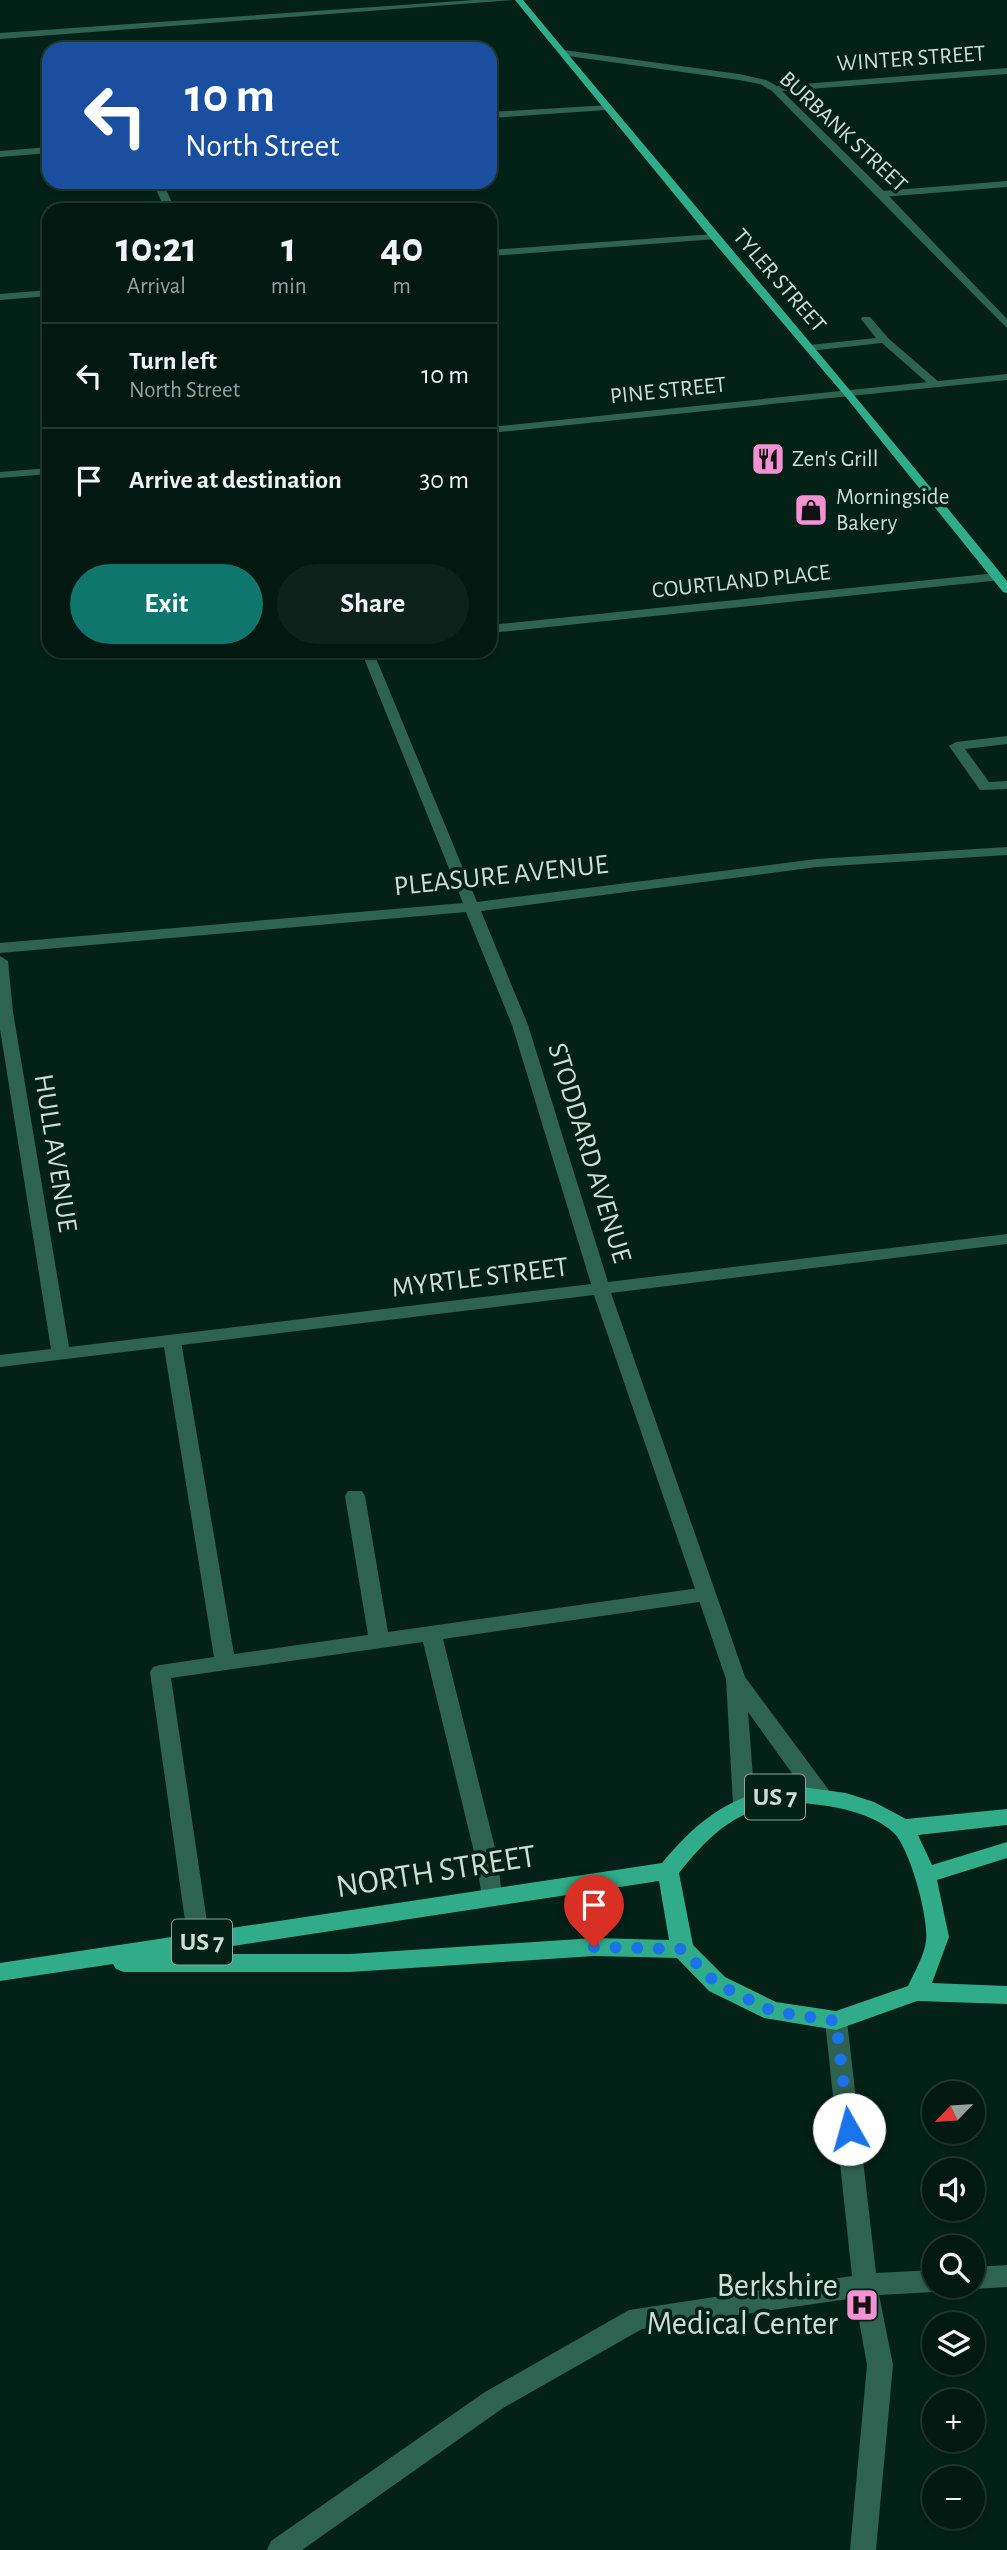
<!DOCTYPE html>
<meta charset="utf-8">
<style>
:root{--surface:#021911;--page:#0c221a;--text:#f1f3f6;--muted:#96a09f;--line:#233831;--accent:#0f766e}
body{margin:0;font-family:"Alegreya Sans",sans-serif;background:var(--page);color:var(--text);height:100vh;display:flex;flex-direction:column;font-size:26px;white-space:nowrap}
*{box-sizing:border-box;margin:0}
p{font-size:23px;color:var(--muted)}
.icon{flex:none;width:38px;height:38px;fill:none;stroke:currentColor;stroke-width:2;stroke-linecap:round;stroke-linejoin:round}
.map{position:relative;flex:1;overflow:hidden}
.sheet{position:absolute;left:42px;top:203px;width:455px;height:455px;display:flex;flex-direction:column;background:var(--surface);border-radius:21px;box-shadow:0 2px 5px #0004,0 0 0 2px var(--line)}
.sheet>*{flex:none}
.guide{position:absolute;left:42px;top:42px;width:455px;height:147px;border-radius:21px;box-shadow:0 2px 5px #0004,0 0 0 2px var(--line);background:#1a4fa0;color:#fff;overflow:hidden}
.needle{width:46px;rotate:245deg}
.buttons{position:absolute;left:922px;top:2081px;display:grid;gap:14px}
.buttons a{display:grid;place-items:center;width:63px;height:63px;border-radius:50%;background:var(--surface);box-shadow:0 2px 5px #0004,0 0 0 2px var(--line);font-size:35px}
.pin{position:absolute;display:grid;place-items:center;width:60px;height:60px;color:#fff;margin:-72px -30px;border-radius:50% 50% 50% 0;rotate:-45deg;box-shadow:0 0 7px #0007}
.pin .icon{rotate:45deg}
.me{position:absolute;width:77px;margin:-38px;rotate:353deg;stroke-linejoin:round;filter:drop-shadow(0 0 5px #0008)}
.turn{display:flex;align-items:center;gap:24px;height:147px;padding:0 28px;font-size:32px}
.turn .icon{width:91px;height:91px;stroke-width:2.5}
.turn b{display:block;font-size:49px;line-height:60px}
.eta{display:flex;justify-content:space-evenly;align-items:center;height:119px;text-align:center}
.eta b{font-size:42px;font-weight:700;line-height:49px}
.button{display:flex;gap:14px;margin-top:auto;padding:14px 28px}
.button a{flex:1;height:80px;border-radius:42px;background:var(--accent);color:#fff;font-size:28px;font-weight:700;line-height:80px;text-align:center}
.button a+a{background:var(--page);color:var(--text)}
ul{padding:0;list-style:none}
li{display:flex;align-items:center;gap:21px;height:105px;padding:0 28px;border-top:2px solid var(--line)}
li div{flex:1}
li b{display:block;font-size:26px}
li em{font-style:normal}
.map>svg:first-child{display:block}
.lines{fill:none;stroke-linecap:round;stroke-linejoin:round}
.service{fill:#2f6351;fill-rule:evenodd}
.minor{fill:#2f6351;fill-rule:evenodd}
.tertiary{fill:#2f6351;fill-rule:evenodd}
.primary{fill:#31ac88;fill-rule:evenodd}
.route{stroke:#1a73e8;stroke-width:12;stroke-dasharray:0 21.6}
.labels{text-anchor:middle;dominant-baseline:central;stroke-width:7;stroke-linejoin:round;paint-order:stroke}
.far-street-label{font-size:23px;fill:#ccddd6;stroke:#032117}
.far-poi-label{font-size:23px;fill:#ccddd6;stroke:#032117;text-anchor:start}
.shield{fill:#032117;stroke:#90a59d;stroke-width:2}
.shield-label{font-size:26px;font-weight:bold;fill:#ccddd6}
.street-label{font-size:28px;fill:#ccddd6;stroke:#032117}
.near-street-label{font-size:33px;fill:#ccddd6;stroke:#032117}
.near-poi-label{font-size:33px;fill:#ccddd6;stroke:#032117;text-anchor:end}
</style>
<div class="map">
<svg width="1007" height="2550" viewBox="0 0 1007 2550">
<rect width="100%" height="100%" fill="#032117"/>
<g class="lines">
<path class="service" d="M 862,317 L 870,317 L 888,338 L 940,383 L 940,387 L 932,387 L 882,343 L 809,351 L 804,348 L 809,345 L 876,338 L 861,319 Z
M 1007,736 L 1007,744 L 965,749 L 989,782 L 1007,781 L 1007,789 L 980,790 L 949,746 L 956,742 Z
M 172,1335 L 181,1341 L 234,1654 L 368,1635 L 345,1496 L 348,1491 L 362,1491 L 365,1496 L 388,1632 L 706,1587 L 713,1589 L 716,1594 L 713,1599 L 706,1601 L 443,1639 L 498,1860 L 502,1897 L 499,1903 L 491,1906 L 483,1903 L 476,1860 L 423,1642 L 171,1678 L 210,1942 L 207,1948 L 199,1951 L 191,1948 L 188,1942 L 150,1672 L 153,1667 L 160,1665 L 214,1657 L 163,1341 Z
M 836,2012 L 844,2014 L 847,2021 L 876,2273 L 934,2270 L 934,2286 L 944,2286 L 934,2292 L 879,2295 L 893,2365 L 876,2550 L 850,2550 L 867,2365 L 855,2298 L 642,2329 L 503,2408 L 302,2550 L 267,2550 L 271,2541 L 485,2392 L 629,2310 L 852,2276 L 825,2021 L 828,2014 Z
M 1007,2265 L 1007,2287 L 973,2289 L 964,2286 L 973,2286 L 973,2267 Z"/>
<path class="minor" d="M 474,0 L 513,0 L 0,39 L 0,33 Z
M 610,105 L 607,110 L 490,118 L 490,112 Z
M 49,147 L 49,153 L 0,157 L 0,151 Z
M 1007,181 L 1007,187 L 882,197 L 877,194 L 882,191 Z
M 153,182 L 163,182 L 175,210 L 165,210 Z
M 714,234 L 717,235 L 717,239 L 490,256 L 490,250 Z
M 49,290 L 49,296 L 0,300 L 0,294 Z
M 1007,374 L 1007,380 L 490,433 L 490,427 Z
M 49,468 L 49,474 L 0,478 L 0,472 Z
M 997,573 L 1003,577 L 1001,580 L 490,633 L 490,625 Z
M 361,651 L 373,651 L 477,902 L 817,859 L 1007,847 L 1007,855 L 817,867 L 481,911 L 528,1025 L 608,1282 L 1007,1234 L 1007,1244 L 611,1293 L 745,1677 L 828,1789 L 831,1795 L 828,1801 L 820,1803 L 812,1801 L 748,1712 L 755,1804 L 752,1810 L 744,1812 L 736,1810 L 733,1804 L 726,1679 L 594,1295 L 0,1367 L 0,1355 L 51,1349 L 0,1029 L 0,956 L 8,961 L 13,1012 L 69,1347 L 591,1284 L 512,1025 L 466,912 L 0,953 L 0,943 L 463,903 Z"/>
<path class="tertiary" d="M 564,50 L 739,74 L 766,80 L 777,86 L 1007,68 L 1007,74 L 782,91 L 885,192 L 1007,319 L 1007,328 L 772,91 L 760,84 L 739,80 L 561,55 Z"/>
<path class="primary" d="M 515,0 L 523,0 C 684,194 848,385 1007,581 L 1007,593 L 1003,592 L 845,396 L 711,239 Z
M 781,1787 L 802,1787 L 846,1793 L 874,1802 L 906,1819 L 1007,1809 L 1007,1825 L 918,1835 L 932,1865 L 1007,1842 L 1007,1858 L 937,1880 L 949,1937 L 932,1983 L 1007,1986 L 1007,2004 L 917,2001 L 836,2030 L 764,2018 L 709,1991 L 677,1958 L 594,1956 L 350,1972 L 124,1972 L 116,1969 L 113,1964 L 0,1981 L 0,1963 L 662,1863 C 695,1823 728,1796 781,1787 ZM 802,1803 C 833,1806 870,1811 894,1833 C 910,1849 929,1918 926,1941 C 924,1956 915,1971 908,1986 L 836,2011 L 776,2002 L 725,1977 L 693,1945 L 679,1873 C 715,1828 743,1804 802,1803 ZM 659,1881 L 669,1940 L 594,1938 L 350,1954 L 180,1954 Z"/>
</g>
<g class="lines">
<path class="route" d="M 594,1947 L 682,1949 L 717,1984 L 772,2011 L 836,2021 L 849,2129"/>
</g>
<defs>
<symbol id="restaurant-square" viewBox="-11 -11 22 22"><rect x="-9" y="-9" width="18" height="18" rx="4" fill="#f491d3" stroke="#032117"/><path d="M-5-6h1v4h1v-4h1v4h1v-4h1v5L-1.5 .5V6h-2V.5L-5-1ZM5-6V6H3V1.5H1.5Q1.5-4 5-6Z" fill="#111"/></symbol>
<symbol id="shop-square" viewBox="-11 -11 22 22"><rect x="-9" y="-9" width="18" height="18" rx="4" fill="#f491d3" stroke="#032117"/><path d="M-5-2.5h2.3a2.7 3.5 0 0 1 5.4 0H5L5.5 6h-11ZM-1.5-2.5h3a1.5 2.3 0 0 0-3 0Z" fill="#111"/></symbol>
<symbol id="hospital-square" viewBox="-11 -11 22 22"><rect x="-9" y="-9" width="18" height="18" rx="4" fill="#f491d3" stroke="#032117"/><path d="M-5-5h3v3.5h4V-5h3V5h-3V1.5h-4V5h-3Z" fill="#111"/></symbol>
</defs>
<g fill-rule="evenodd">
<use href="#restaurant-square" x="749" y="440" width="38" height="38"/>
<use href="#shop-square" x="792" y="491" width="38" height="38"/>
<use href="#hospital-square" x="843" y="2286" width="38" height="38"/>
</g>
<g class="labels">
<g class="far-street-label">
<text transform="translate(911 59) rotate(-4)">WINTER STREET</text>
<text transform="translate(843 132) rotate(43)">BURBANK STREET</text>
<text transform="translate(779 281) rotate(49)">TYLER STREET</text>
<text transform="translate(668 391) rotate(-6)">PINE STREET</text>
<text transform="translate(741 582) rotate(-6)">COURTLAND PLACE</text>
</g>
<g class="far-poi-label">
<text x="792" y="459">Zen's Grill</text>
<text x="836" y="497">Morningside<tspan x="836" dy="26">Bakery</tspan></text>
</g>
<g class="shield">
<rect x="745" y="1774.5" width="60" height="45" rx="5"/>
<rect x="172" y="1919.5" width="60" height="45" rx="5"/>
</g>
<g class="shield-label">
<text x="775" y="1797">US 7</text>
<text x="202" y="1942">US 7</text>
</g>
<g class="street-label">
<text transform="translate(501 876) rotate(-6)">PLEASURE AVENUE</text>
<text transform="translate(55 1153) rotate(81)">HULL AVENUE</text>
<text transform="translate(589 1153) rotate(73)">STODDARD AVENUE</text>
<text transform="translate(480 1278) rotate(-7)">MYRTLE STREET</text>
</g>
<g class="near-street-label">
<text transform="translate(436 1872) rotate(-9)">NORTH STREET</text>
</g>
<g class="near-poi-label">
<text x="838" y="2286">Berkshire<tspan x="838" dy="38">Medical Center</tspan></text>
</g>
</g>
</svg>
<div class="buttons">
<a><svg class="needle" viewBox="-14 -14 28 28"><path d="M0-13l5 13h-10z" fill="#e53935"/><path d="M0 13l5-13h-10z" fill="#96a09f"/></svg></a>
<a><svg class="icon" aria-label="sound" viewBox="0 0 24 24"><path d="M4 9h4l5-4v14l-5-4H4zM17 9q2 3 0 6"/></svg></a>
<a><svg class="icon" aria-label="search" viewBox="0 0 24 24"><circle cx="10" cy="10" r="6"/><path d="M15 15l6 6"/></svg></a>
<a><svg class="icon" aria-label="layers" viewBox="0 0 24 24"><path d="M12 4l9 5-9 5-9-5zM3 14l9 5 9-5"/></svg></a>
<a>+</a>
<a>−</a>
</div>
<div class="pin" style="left:594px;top:1947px;background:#d93025"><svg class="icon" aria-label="arrive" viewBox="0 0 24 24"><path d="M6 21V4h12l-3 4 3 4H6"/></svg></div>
<svg class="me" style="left:849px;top:2129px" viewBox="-20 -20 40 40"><circle r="19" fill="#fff"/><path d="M0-13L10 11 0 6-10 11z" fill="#1a73e8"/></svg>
<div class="guide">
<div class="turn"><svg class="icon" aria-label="left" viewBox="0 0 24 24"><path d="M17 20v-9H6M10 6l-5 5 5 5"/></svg><div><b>10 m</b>North Street</div></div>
</div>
<section class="sheet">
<div class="eta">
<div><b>10:21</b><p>Arrival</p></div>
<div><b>1</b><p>min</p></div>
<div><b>40</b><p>m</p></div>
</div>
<ul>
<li><svg class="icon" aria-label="left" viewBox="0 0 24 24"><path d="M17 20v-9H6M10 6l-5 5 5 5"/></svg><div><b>Turn left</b><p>North Street</p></div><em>10 m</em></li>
<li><svg class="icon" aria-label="arrive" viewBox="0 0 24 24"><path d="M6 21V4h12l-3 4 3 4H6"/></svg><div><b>Arrive at destination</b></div><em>30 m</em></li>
</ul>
<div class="button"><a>Exit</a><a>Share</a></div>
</section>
</div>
